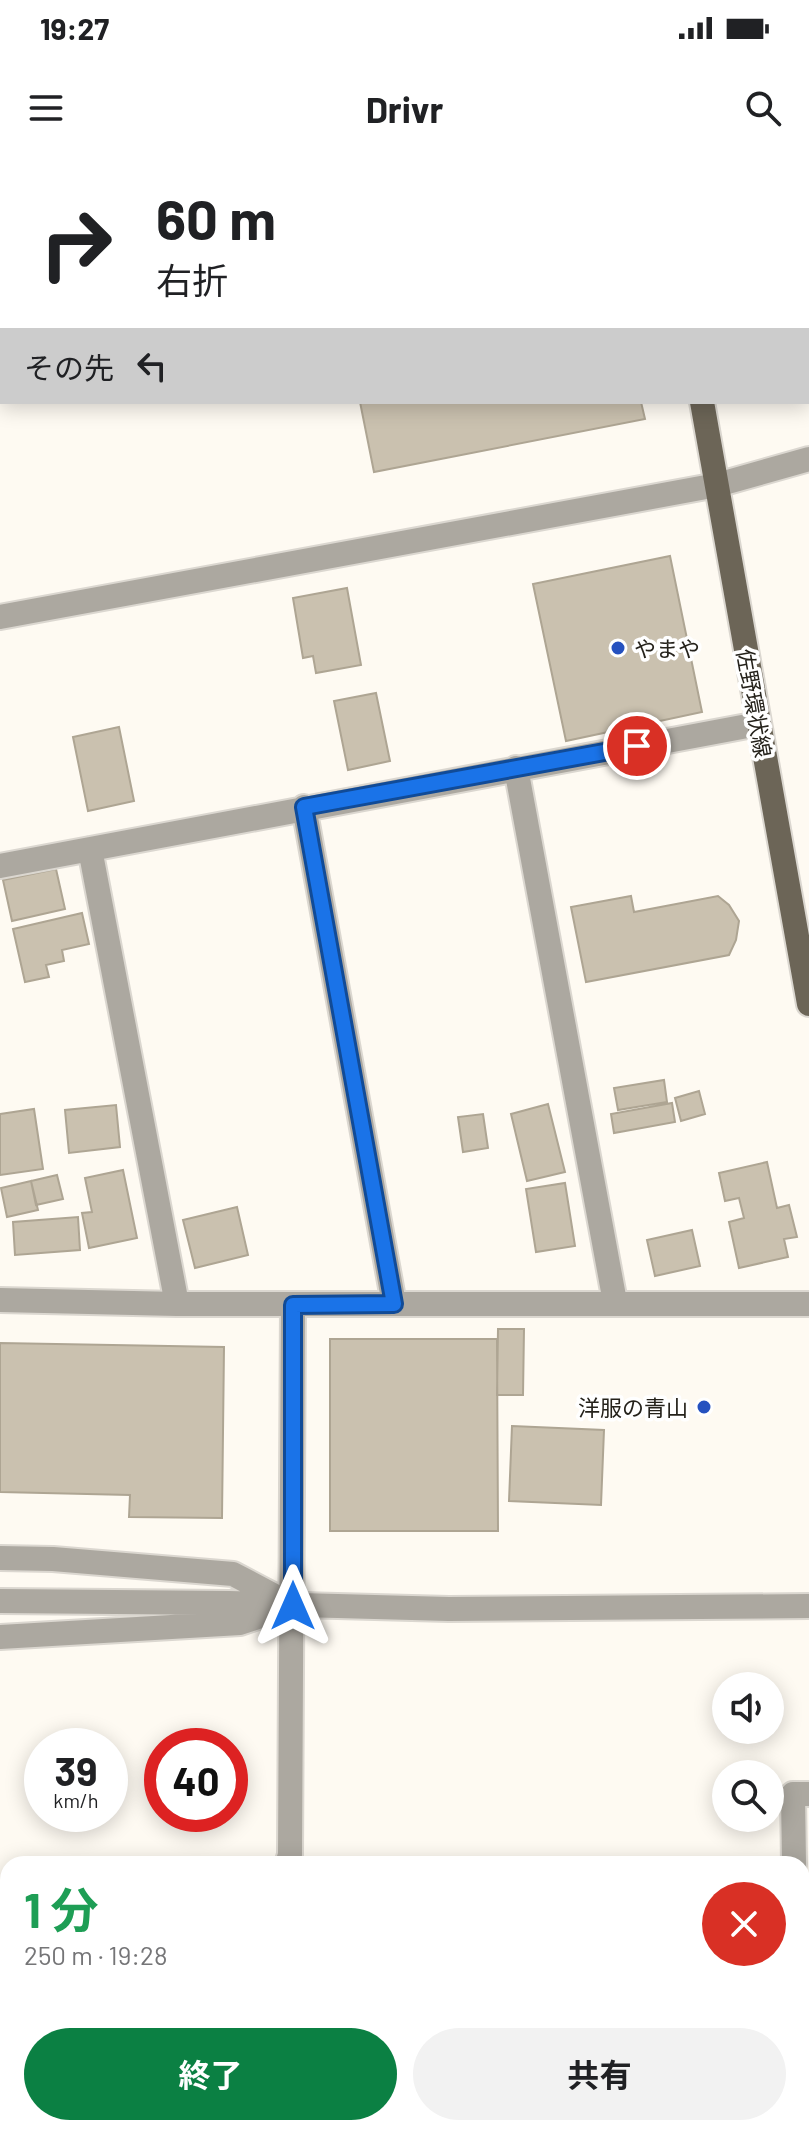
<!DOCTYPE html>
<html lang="ja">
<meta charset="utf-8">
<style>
:root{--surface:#fff;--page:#f2f2f2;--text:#202124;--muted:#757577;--accent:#0b8043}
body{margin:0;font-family:Barlow,"Noto Sans JP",sans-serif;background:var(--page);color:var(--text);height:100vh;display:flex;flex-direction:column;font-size:30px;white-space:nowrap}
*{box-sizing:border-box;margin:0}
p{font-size:26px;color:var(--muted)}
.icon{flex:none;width:44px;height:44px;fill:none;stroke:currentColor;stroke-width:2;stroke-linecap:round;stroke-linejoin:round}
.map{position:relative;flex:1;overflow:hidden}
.sheet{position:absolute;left:0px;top:1696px;width:810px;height:280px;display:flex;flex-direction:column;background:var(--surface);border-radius:24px 24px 0 0;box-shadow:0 4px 20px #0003}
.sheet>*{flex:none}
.hud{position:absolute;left:0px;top:0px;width:810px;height:244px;box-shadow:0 4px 20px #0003;background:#fff;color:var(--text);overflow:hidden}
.controls{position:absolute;left:712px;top:1512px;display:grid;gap:16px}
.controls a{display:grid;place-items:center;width:72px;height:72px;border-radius:50%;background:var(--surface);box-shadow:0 4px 20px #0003;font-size:40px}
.speed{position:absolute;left:24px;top:1568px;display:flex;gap:16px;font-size:40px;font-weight:700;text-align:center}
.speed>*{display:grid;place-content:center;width:104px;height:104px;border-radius:50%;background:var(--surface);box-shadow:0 4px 20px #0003;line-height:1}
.speed small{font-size:20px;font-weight:400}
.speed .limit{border:12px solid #d22;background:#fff;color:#111}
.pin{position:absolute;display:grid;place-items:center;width:68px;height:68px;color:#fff;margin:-34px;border:4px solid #fff;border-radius:50%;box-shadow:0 2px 8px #0007}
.me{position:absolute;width:88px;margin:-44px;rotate:0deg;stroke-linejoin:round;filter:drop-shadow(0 0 6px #0008)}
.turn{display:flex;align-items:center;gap:28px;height:168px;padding:0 24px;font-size:36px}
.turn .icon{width:104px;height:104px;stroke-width:2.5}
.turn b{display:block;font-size:56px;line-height:68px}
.then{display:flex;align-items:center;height:76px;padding:0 24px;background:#0003;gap:16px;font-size:30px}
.round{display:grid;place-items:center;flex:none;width:84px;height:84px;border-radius:42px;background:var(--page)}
.summary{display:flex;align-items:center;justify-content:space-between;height:136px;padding:0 24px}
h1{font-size:48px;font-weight:700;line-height:60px;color:#1e9e55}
.action{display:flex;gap:16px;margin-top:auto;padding:16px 24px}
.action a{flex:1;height:92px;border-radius:48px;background:var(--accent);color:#fff;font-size:32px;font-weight:700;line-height:92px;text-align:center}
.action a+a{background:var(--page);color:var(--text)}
.status{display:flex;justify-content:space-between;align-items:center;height:56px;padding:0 40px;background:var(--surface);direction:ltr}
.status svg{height:22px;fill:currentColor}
header{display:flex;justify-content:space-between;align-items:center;height:104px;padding:0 24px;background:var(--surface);font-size:36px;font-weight:700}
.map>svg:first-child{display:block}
.building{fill:#cac1af;stroke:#aea593;stroke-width:2}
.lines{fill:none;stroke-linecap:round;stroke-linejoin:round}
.minor-casing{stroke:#dbd7d0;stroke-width:28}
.major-casing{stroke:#dbd7d0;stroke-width:28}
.minor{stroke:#aca8a0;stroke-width:24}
.major{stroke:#6c6557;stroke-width:24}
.route-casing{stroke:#114b97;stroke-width:20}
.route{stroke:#1a73e8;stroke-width:14}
.poi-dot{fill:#2551bf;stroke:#fff;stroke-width:3}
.labels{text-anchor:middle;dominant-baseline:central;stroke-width:7;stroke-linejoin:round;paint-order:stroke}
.poi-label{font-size:22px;fill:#25221b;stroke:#fff;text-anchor:start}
.street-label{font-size:22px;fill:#25221b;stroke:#fff}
</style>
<div class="status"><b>19:27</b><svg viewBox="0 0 49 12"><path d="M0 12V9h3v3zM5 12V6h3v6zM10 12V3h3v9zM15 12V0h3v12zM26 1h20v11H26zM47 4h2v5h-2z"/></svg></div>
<header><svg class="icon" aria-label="menu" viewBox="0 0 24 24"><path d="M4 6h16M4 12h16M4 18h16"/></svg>Drivr<svg class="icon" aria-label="search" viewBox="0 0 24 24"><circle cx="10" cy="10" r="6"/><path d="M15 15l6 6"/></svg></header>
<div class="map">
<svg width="809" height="1976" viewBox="0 0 809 1976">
<rect width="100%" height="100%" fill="#fefaf2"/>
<path class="building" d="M 360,242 L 641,242 L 645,259 L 374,312 Z
M 670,396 L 702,552 L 566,581 L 533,424 Z
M 347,428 L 361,505 L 316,513 L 313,496 L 303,498 L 293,438 Z
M 376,533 L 390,601 L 348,610 L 334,541 Z
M 119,567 L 134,641 L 88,651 L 73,577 Z
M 56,709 L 65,749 L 12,761 L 3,720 Z
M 631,736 L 634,752 L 718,736 L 729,745 L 739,761 L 736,780 L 729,795 L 586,822 L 571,747 Z
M 82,753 L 89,784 L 62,790 L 64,801 L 46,805 L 49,817 L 25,822 L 13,769 Z
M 664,920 L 667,942 L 618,950 L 614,928 Z
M 699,931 L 705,954 L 681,961 L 675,938 Z
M 672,943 L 675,962 L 614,973 L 611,954 Z
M 548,944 L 565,1012 L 527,1021 L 511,954 Z
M 116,945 L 120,987 L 69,993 L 65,950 Z
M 34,949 L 43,1009 L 0,1015 L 0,954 Z
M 483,954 L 488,988 L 463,992 L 458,957 Z
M 767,1002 L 777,1048 L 789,1045 L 797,1077 L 784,1079 L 788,1097 L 739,1108 L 729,1062 L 744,1058 L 739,1038 L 725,1041 L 719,1013 Z
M 123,1010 L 137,1078 L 89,1088 L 82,1053 L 92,1052 L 85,1018 Z
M 57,1015 L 63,1039 L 36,1045 L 31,1021 Z
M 31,1021 L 38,1050 L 7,1057 L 1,1028 Z
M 565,1023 L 575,1086 L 536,1092 L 526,1029 Z
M 237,1047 L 248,1095 L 195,1108 L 183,1060 Z
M 78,1057 L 80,1090 L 15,1095 L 13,1062 Z
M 692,1070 L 700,1106 L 655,1116 L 647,1080 Z
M 498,1169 L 524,1169 L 523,1235 L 497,1235 Z
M 330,1179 L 497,1179 L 498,1371 L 330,1371 Z
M 0,1183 L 224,1187 L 222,1358 L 129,1357 L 130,1335 L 0,1332 Z
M 512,1266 L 604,1270 L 601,1345 L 509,1341 Z
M 8,1817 L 8,1968 L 85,1968 L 85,1976 L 0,1976 L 0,1818 Z
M 802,1850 L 809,1850 L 809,1976 L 212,1976 L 212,1968 L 802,1968 Z"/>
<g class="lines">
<defs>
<path id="minor" d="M 186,0 L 187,2
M 407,0 L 407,2
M 0,180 L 2,190
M 0,217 L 2,217
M 0,457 L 717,325 L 809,299
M 516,608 L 615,1142
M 304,647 L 394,1144
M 90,689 L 177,1144
M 0,706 L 758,564
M 0,1140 L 177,1144 L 809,1144
M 0,1398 L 53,1399 L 233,1414 L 286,1442
M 0,1441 L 229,1443 L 449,1449 L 809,1446
M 0,1477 L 240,1463 L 275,1451
M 287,1704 L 290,1695 L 293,1145
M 794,1704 L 793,1634 L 809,1634
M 0,1750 L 8,1748
M 802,1807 L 809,1806
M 150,1968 L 150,1976"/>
<path id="major" d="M 659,0 L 659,2
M 702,242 L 809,844"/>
</defs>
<use href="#minor" class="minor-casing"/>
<use href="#major" class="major-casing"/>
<use href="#minor" class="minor"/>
<use href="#major" class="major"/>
</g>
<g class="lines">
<defs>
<path id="route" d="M 293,1446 L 293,1145 L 394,1144 L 304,647 L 637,586"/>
</defs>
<use href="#route" class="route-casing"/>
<use href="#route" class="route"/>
</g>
<g class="poi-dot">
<circle cx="618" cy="488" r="8"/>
<circle cx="704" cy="1247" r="8"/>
</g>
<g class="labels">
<g class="poi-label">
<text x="634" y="488">やまや</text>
<text x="688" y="1247" text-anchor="end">洋服の青山</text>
</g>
<g class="street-label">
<text transform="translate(755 543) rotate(80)">佐野環状線</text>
</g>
</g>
</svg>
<div class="controls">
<a><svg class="icon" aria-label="sound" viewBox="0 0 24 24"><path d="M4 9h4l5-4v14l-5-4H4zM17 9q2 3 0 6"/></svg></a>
<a><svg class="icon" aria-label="search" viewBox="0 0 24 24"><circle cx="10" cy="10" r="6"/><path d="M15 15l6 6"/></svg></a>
</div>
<div class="speed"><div>39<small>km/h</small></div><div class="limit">40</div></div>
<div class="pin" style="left:637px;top:586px;background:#d93025"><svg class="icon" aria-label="arrive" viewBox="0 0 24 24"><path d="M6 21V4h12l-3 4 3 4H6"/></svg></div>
<svg class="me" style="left:293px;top:1446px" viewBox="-20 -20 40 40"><path d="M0-17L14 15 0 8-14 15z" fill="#1a73e8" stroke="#fff" stroke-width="4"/></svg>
<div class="hud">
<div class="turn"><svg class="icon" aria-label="right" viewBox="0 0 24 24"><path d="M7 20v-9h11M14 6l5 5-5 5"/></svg><div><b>60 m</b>右折</div></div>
<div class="then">その先<svg class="icon" aria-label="left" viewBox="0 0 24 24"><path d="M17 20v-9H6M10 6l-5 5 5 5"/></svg></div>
</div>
<section class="sheet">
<div class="summary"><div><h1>1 分</h1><p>250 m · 19:28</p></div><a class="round" style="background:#d93025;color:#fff"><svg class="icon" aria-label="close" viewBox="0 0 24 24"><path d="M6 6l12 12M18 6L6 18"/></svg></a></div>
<div class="action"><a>終了</a><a>共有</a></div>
</section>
</div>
